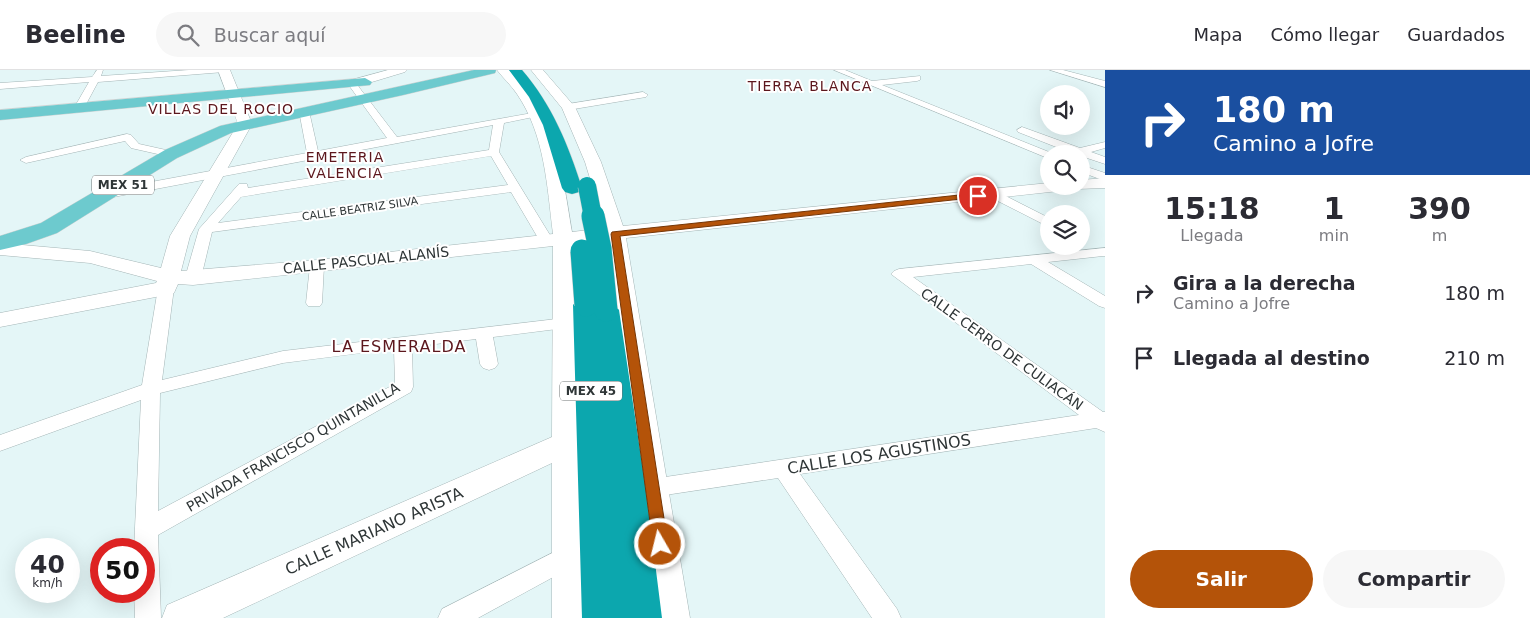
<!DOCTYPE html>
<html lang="es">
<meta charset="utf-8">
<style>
:root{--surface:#fff;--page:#f7f7f7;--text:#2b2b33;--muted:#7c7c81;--line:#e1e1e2;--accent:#b45309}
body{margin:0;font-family:"DejaVu Sans",sans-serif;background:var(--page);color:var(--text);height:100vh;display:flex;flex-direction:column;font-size:19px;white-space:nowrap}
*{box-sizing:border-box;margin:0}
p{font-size:16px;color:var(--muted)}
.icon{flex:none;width:28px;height:28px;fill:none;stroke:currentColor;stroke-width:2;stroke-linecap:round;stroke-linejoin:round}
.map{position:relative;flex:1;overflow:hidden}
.side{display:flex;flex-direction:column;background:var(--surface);width:425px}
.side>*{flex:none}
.hud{background:#1a4fa0;color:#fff;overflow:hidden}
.tools{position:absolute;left:1040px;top:15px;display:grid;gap:10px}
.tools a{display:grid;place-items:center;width:50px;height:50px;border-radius:50%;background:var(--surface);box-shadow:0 5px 20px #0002;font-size:25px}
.speed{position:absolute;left:15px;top:468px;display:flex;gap:10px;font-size:25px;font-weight:700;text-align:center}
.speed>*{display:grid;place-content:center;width:65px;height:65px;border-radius:50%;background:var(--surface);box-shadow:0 5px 20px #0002;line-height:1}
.speed small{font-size:12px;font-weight:400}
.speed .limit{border:8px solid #d22;background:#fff;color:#111}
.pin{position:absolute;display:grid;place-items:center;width:42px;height:42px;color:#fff;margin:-21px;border:2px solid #fff;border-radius:50%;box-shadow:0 1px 5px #0007}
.me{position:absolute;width:55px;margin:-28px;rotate:352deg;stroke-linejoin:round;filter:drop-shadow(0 0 4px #0008)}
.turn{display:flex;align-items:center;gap:18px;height:105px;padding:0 25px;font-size:22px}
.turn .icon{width:65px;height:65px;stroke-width:2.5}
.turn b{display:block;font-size:35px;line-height:42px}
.eta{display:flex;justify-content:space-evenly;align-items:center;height:85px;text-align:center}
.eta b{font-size:30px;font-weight:800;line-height:35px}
.button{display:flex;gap:10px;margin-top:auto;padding:10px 25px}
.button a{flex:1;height:58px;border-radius:30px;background:var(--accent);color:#fff;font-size:20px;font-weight:800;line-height:58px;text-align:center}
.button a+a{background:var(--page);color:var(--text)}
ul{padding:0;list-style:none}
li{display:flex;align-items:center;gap:15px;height:65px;padding:0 25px}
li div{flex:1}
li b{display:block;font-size:19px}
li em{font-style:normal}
header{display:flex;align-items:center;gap:30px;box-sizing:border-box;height:70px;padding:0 25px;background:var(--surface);border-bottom:1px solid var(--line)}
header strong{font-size:24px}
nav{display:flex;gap:28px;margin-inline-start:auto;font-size:18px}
.search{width:350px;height:45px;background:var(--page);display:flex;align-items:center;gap:12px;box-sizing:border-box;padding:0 18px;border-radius:28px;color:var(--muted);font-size:19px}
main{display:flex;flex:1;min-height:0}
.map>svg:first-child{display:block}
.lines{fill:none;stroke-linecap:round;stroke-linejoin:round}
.street-casing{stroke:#a4b5b6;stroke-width:1}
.secondary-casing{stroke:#a4b5b6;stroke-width:1}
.primary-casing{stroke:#d1d3d3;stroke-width:1}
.highway-casing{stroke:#d1d3d3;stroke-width:1}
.street{fill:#fff;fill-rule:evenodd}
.secondary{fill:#fff;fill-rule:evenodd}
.primary{fill:#6dcace;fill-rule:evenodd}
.highway{fill:#0ca7ae;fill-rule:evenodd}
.highway-bridge-far1-casing{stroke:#d1d3d3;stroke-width:19;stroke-linecap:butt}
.highway-bridge-casing{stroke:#d1d3d3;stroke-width:24;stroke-linecap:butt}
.highway-bridge-far1{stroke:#0ca7ae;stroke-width:18}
.highway-bridge{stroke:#0ca7ae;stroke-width:23}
.route{fill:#b45309;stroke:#753606}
.labels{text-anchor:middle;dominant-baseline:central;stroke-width:4;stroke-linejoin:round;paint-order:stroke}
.far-street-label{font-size:11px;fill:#2f3637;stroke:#fff}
.shield{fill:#fff;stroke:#6d7273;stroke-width:1}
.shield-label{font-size:12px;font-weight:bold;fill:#2f3637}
.far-quarter-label{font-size:14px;letter-spacing:1px;fill:#5c171d;stroke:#fff}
.street-label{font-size:14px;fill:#2f3637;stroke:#fff}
.quarter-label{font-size:16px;letter-spacing:1px;fill:#5c171d;stroke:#fff}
.near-street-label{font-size:16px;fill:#2f3637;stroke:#fff}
</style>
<header>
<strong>Beeline</strong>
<div class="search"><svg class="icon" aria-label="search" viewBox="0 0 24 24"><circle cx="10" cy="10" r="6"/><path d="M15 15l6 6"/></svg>Buscar aquí</div>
<nav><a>Mapa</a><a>Cómo llegar</a><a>Guardados</a></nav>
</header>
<main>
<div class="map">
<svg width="1105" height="548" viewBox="0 0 1105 548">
<rect width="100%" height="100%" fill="#e4f6f7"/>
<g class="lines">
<defs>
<path id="street" d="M 97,0 L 103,0 L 101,6 L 189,0 L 228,0 L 224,2 L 98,12 L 84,38 L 79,41 L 74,38 L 89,12 L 0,19 L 0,13 L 92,7 Z
M 834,0 L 845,0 L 872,11 L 920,6 L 920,10 L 917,11 L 882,15 L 1054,84 L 1049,84 L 1049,88 L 1045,87 Z
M 1050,0 L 1063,0 L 1105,11 L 1105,17 Z
M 352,11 L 355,12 L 397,67 L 538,42 L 538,46 L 504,53 L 499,82 L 553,170 L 551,173 L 541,173 L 511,122 L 212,162 L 201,208 L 198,211 L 188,211 L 185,208 L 199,159 L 239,114 L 247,114 L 248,118 L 489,80 L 493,55 L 108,128 L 102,124 L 108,120 L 307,83 L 299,41 L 304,38 L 309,41 L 318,81 L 387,68 L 348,14 ZM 491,86 L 508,115 L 218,153 L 241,127 Z
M 643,22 L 648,25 L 646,27 L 568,40 L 563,37 L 568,34 Z
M 1022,57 L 1080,78 L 1105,72 L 1105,78 L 1091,82 L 1105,87 L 1105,94 L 1081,86 L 1081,84 L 1074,84 L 1018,62 L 1017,60 Z
M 127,64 L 131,65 L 139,74 L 175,82 L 177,84 L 171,87 L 131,78 L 125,71 L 26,93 L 20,90 L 26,87 Z
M 1081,95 L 1105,103 L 1105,111 L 1081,102 Z
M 994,120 L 1049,148 L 1049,157 L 990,127 L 988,124 Z
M 1105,178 L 1105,186 L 1103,186 L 1048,192 L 1105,226 L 1105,238 L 1099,236 L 1031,194 L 913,207 L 1103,342 L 1105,342 L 1105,362 L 1096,358 L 800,404 L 897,539 L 901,548 L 872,548 L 778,408 L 652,427 L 644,425 L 641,418 L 644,411 L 652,409 L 1079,345 L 891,204 L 894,201 L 899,199 Z
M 317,192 L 322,193 L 324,196 L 322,233 L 320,236 L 308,236 L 306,233 L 310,196 L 312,193 Z
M 166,213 L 172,215 L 174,218 L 162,310 L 283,281 L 565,248 L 571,249 L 573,253 L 571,257 L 565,258 L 493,267 L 498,294 L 495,298 L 489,300 L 483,298 L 480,294 L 476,269 L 412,277 L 413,317 L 411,322 L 158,465 L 161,548 L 135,548 L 134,521 L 144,521 L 144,479 L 134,479 L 141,330 L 0,381 L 0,365 L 142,315 L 158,218 L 160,215 ZM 394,279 L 395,314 L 158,441 L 160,323 L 283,293 Z
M 570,474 L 579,477 L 582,485 L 579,493 L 478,548 L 438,548 L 442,539 Z"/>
<path id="secondary" d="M 218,0 L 230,0 L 252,54 L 190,166 L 181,201 L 317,190 L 553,164 C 547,116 545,65 517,24 C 511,15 503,8 497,0 L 509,0 C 557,53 561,95 572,162 L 605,158 L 585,92 L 562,38 L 531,0 L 543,0 L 575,37 L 601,92 L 623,156 L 1049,113 L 1049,116 L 1081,116 L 1081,110 L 1105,108 L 1105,118 L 1077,119 L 626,168 L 690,548 L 652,548 L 607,170 L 573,174 L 590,548 L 552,548 L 552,393 L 223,548 L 162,548 L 167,535 L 552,367 L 553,176 L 193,215 L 178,214 L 174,223 L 166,225 L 0,257 L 0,243 L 156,213 L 157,211 L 90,193 L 0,185 L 0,173 L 90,181 L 161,198 L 170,166 L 238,54 Z
M 388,0 L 407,0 L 405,2 L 352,18 L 346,14 L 348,11 Z"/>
<path id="primary" d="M 474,0 L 496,0 L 495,3 L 403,25 L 231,63 L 177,88 L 57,163 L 26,174 L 0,180 L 0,166 L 41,153 L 165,80 L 220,56 Z
M 365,8 L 372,12 L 370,15 L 0,50 L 0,40 Z"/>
<path id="highway" d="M 509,0 L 522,0 C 552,35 568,74 582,118 L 579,122 L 572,124 L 565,122 L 562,118 L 543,55 L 529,27 Z
M 586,227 L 595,230 L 598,234 L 606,232 L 615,235 L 619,240 L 645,413 L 662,548 L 582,548 L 573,235 L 577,230 Z"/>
</defs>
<use href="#street" class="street-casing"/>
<use href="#secondary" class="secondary-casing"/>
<use href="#primary" class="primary-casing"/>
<use href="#highway" class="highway-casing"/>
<use href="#street" class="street"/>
<use href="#secondary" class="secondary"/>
<use href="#primary" class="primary"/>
<use href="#highway" class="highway"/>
<defs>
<path id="highway-bridge-far1" d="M 587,116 L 593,147"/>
<path id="highway-bridge" d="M 593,146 L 600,179 L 606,240
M 582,181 L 586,235"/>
</defs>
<use href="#highway-bridge-far1" class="highway-bridge-far1-casing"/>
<use href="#highway-bridge" class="highway-bridge-casing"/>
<use href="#highway-bridge-far1" class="highway-bridge-far1"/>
<use href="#highway-bridge" class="highway-bridge"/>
</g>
<path class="route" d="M 978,123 L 980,124 L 980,127 L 620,166 L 668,474 L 666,479 L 660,481 L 655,479 L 653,474 L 611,164 L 612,162 Z"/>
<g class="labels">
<g class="far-street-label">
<text transform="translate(360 139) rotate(-8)">CALLE BEATRIZ SILVA</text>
</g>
<g class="shield">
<rect x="92" y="105.5" width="62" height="19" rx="4"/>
<rect x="560" y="311.5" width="62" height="19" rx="4"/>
</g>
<g class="shield-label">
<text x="123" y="115">MEX 51</text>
<text x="591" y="321">MEX 45</text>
</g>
<g class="far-quarter-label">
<text x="810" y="16">TIERRA BLANCA</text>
<text x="221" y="39">VILLAS DEL ROCIO</text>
<text x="345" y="87">EMETERIA<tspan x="345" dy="16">VALENCIA</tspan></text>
</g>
<g class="street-label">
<text transform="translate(366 190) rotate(-6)">CALLE PASCUAL ALANÍS</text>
<text transform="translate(1002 279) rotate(36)">CALLE CERRO DE CULIACÁN</text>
<text transform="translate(293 377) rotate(-30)">PRIVADA FRANCISCO QUINTANILLA</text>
</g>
<g class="quarter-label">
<text x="399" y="276">LA ESMERALDA</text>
</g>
<g class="near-street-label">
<text transform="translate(879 384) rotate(-9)">CALLE LOS AGUSTINOS</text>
<text transform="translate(374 461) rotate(-24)">CALLE MARIANO ARISTA</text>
</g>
</g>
</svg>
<div class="tools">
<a><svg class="icon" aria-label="sound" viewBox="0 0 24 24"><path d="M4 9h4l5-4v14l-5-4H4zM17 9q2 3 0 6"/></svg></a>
<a><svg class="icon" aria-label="search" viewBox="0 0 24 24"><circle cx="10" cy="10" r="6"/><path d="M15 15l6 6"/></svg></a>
<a><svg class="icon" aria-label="layers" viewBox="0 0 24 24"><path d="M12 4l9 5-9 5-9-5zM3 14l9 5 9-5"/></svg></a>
</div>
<div class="speed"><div>40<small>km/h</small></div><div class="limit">50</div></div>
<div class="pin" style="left:978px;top:126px;background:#d93025"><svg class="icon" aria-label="arrive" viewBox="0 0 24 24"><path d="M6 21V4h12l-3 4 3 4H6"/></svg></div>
<svg class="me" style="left:660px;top:474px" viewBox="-20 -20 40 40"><circle r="17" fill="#b45309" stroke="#fff" stroke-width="3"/><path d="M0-11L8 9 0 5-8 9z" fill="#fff"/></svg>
</div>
<section class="side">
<div class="hud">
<div class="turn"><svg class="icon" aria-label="right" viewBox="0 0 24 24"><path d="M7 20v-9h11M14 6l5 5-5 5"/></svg><div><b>180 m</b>Camino a Jofre</div></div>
</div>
<div class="eta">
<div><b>15:18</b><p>Llegada</p></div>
<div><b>1</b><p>min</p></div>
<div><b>390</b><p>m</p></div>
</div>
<ul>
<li><svg class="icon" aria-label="right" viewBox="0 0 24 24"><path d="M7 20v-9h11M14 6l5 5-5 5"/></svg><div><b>Gira a la derecha</b><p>Camino a Jofre</p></div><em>180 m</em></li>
<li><svg class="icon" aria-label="arrive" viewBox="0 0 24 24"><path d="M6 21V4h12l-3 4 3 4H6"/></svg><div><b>Llegada al destino</b></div><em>210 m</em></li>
</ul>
<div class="button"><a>Salir</a><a>Compartir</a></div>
</section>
</main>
